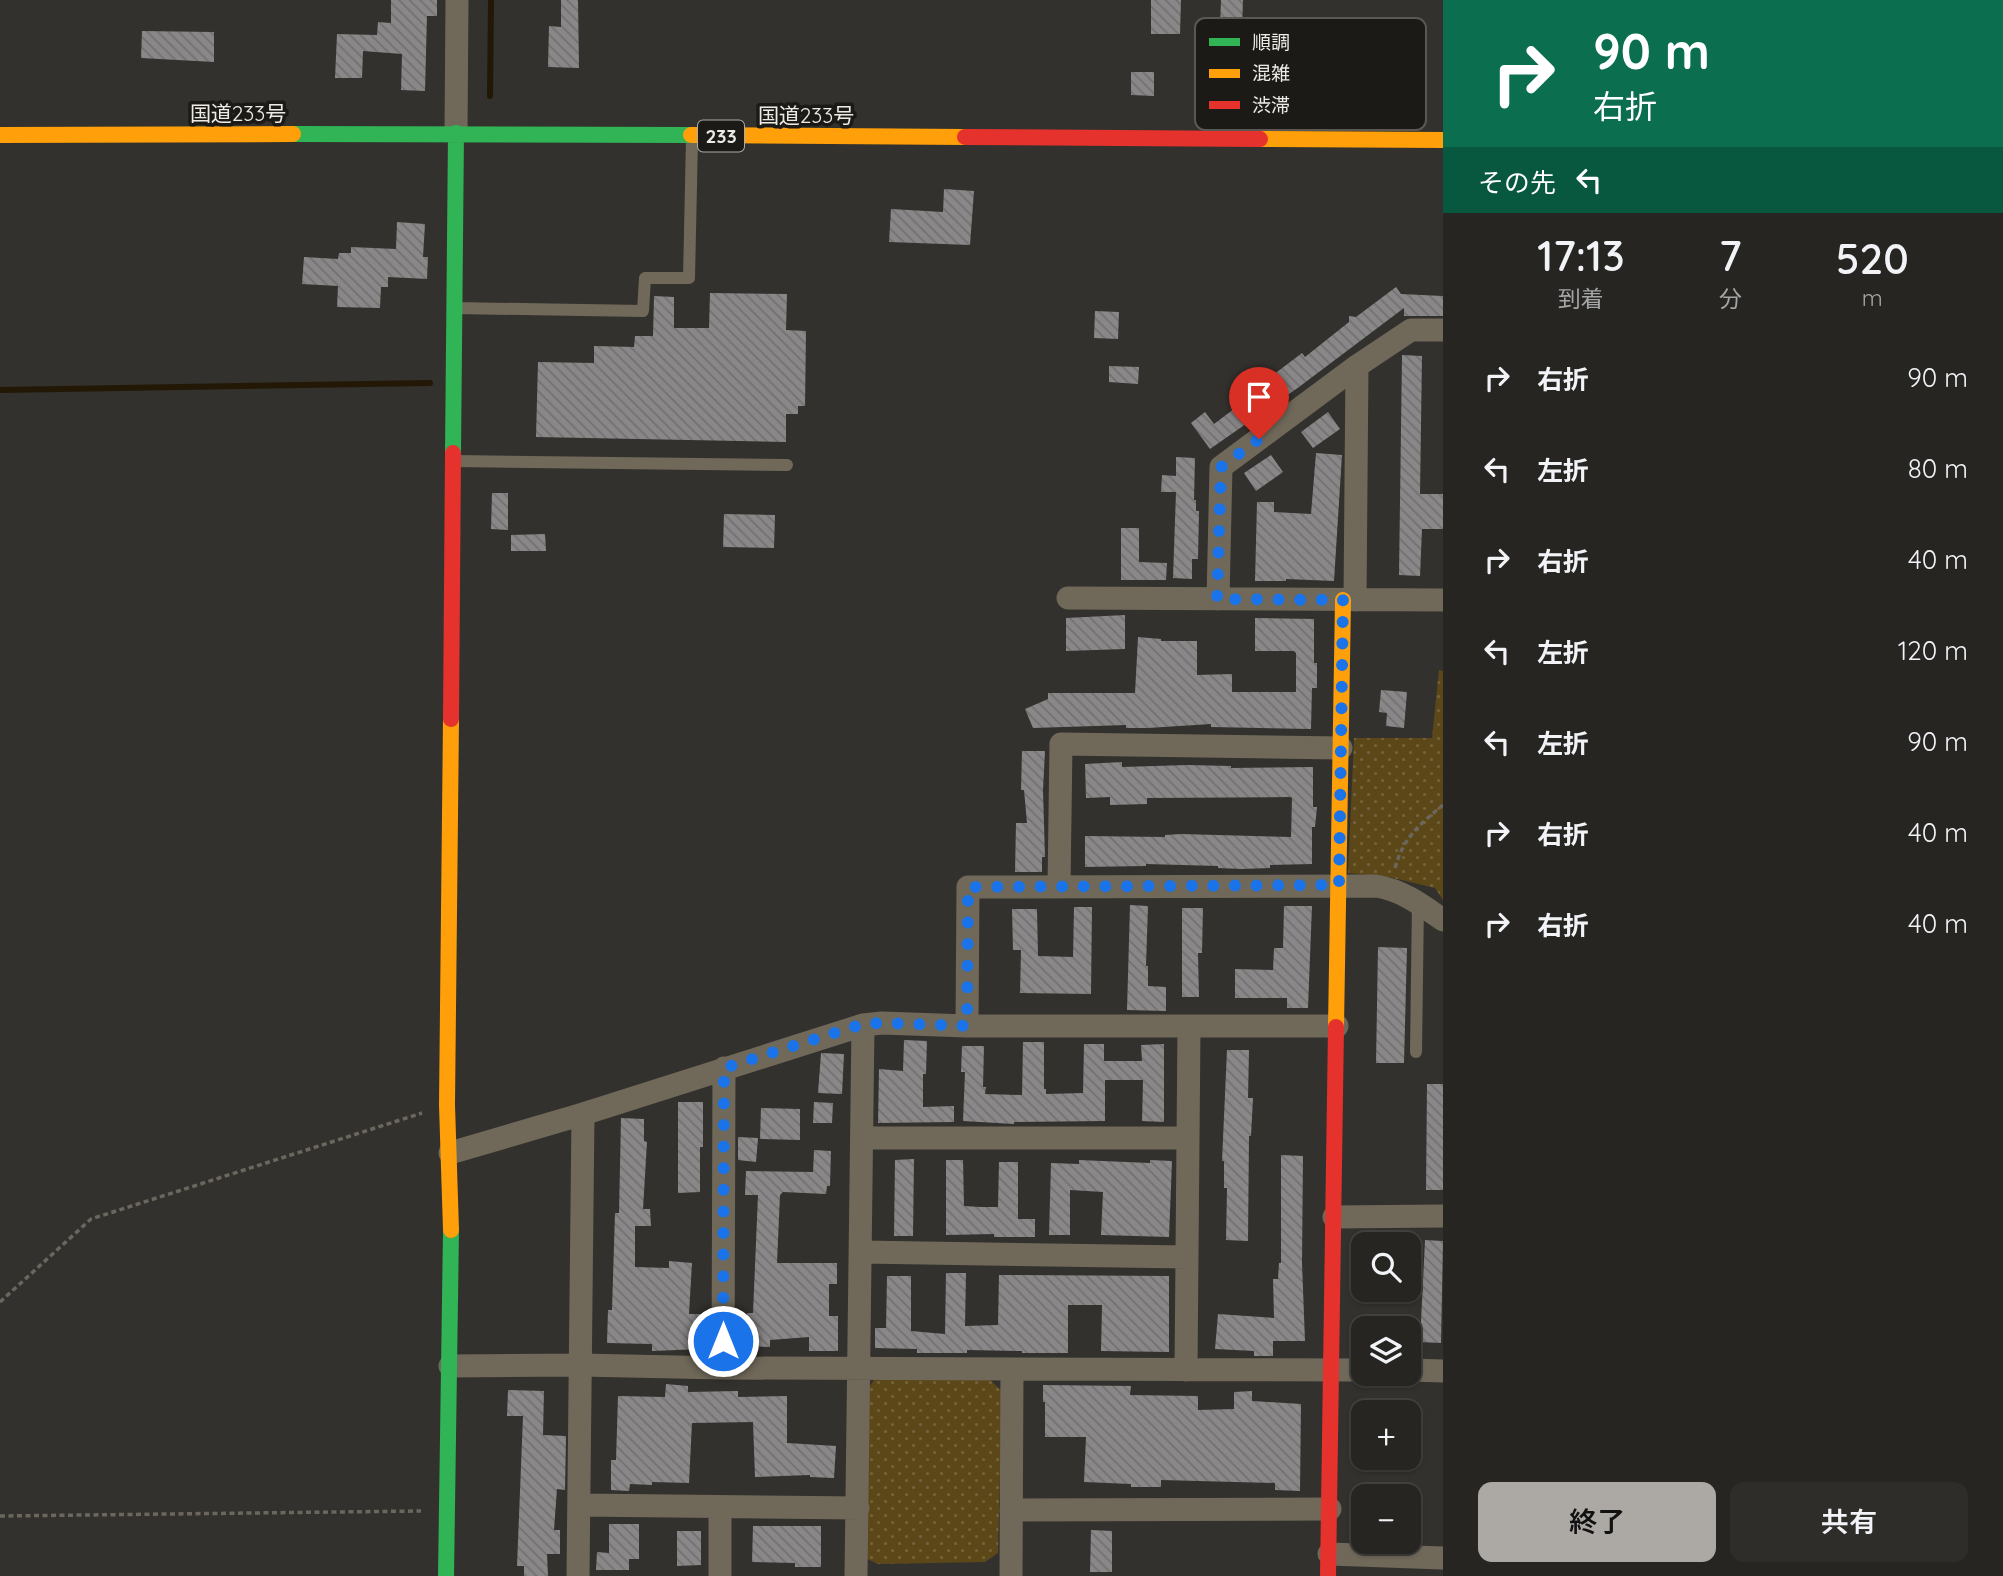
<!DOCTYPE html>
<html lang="ja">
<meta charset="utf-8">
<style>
:root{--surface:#262522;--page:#2e2d2a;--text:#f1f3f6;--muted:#a4a5a5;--line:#424240;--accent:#aca9a5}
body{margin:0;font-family:Quicksand,"Noto Sans JP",sans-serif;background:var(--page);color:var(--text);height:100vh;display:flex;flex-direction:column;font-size:26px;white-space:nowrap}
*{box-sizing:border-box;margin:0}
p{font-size:23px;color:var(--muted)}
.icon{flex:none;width:38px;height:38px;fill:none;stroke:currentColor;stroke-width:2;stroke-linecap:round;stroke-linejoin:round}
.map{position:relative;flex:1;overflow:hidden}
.sheet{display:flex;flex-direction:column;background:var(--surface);width:560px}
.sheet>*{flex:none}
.guide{background:#0b6e4f;color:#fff;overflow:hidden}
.tools{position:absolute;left:1351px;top:1232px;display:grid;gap:14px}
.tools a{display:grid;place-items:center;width:70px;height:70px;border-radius:14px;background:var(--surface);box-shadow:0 2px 5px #0004,0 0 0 2px var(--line);font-size:35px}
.pin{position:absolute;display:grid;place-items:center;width:60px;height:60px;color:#fff;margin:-72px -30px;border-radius:50% 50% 50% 0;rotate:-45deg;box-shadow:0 0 7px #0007}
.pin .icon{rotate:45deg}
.me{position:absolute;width:77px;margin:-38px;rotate:0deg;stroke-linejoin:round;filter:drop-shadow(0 0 5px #0008)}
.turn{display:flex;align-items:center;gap:24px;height:147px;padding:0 35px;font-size:32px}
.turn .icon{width:91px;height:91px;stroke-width:2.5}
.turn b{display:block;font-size:49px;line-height:60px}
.then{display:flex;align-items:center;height:66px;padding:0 35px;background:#0003;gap:14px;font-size:26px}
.eta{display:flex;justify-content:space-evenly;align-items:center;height:119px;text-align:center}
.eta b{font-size:42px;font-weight:600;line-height:49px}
.cta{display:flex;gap:14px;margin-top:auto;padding:14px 35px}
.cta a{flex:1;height:80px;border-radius:14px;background:var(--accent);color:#111;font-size:28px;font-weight:600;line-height:80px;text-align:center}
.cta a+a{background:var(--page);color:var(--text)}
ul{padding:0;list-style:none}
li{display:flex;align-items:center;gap:21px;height:91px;padding:0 35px}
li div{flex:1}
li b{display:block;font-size:26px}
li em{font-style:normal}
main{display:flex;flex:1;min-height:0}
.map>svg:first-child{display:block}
.green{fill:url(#green-dots)}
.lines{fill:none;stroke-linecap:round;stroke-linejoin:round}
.stream{stroke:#221805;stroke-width:6}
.building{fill:url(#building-back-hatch)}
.path{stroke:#6b675e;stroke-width:3.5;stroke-dasharray:5 3.5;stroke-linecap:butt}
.lane{stroke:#70695a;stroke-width:12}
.street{stroke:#70695a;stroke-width:23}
.fast{stroke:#30b455;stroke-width:16}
.slow{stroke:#ff9f0a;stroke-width:16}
.jam{stroke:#e5322d;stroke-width:16}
.route{stroke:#1a73e8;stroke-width:12;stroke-dasharray:0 21.6}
.labels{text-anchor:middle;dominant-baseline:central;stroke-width:7;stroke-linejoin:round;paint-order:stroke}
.shield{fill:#1c1a16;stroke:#aeaca7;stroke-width:2}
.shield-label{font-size:19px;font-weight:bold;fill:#edeae5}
.street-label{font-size:21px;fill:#edeae5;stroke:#1c1a16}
.key{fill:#1c1a16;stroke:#5b5854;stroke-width:2}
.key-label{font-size:19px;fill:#edeae5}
</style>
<main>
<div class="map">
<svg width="1443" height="1576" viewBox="0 0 1443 1576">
<defs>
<pattern id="green-dots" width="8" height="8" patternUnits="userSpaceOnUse" patternTransform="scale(1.75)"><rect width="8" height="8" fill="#5c4719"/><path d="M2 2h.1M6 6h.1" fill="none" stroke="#74623a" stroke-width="1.8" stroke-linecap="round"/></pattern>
<pattern id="building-back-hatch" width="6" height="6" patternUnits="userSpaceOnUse" patternTransform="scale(1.75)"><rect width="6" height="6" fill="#898788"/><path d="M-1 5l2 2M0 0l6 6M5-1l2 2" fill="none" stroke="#727071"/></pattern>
</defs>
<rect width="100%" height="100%" fill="#33312d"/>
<path class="green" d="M 1439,670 L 1443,671 L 1443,900 L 1435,888 L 1389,877 L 1348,873 L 1354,738 L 1432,738 Z
M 875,1378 L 989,1379 L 1002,1391 L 998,1553 L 985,1562 L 878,1564 L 867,1559 L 869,1388 Z"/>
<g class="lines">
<path class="stream" d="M 490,96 L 491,0
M 0,390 L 430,383"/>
</g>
<path class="building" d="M 391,0 L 437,0 L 437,16 L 427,16 L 425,91 L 401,90 L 402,54 L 363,51 L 362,78 L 335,78 L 337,34 L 377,35 L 378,22 L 391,23 Z
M 561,0 L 578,0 L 579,68 L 548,67 L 549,26 L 561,27 Z
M 1151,0 L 1181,0 L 1180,34 L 1151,34 Z
M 1221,0 L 1243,0 L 1242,30 L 1245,30 L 1243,81 L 1218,80 Z
M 142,31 L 214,32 L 214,62 L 141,58 Z
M 1131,72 L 1154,72 L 1154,96 L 1131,95 Z
M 944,189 L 974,191 L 970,245 L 889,242 L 891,209 L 943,212 Z
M 397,222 L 425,224 L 423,257 L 428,257 L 427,279 L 388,277 L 388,287 L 381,287 L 380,308 L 337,307 L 338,286 L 302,284 L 304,257 L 338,259 L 339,253 L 351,253 L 351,247 L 396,249 Z
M 1396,287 L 1401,294 L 1443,296 L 1443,316 L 1404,316 L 1404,308 L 1299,387 L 1210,449 L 1191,423 L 1205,412 L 1214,424 L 1275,378 L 1273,375 L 1302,353 L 1305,357 L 1349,322 L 1349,316 L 1356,317 Z
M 710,293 L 787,294 L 786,330 L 806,331 L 805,406 L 798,406 L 798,414 L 786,414 L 786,442 L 536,437 L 538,362 L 594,363 L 594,346 L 634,347 L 635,336 L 653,336 L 654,296 L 674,297 L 674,328 L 709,328 Z
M 1095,311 L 1119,312 L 1118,339 L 1094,338 Z
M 1402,355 L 1422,356 L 1420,494 L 1443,494 L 1443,529 L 1422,529 L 1420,576 L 1399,575 Z
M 1109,366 L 1139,367 L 1138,384 L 1109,382 Z
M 1328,412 L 1340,429 L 1313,448 L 1301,432 Z
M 1316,453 L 1342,455 L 1334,581 L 1286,579 L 1286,581 L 1255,581 L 1257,502 L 1274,502 L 1274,512 L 1311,514 Z
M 1271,455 L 1283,472 L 1256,491 L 1244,473 Z
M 1176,457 L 1195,458 L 1194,500 L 1196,500 L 1196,511 L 1199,511 L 1198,559 L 1192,559 L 1192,579 L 1173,578 L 1176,492 L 1161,492 L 1162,475 L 1176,476 Z
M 492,493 L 508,493 L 508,530 L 491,529 Z
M 724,514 L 775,515 L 774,548 L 723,547 Z
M 1121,528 L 1139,528 L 1139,562 L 1167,563 L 1166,580 L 1121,580 Z
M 545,534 L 546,551 L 511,551 L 511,535 Z
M 1125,615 L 1125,649 L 1066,651 L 1066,618 Z
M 1255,618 L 1314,619 L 1314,663 L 1317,663 L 1317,688 L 1312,688 L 1311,729 L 1211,727 L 1211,724 L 1148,728 L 1126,728 L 1126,725 L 1033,728 L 1025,709 L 1048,699 L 1048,693 L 1135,693 L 1138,637 L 1161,639 L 1161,641 L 1197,641 L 1197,675 L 1232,674 L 1232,692 L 1296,692 L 1296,653 L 1294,651 L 1255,651 Z
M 1381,690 L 1407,692 L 1404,728 L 1386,726 L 1387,713 L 1379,712 Z
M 1022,751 L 1045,751 L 1043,790 L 1045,857 L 1042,857 L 1042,872 L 1015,872 L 1016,823 L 1027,823 L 1024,790 L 1021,790 Z
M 1122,762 L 1122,767 L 1187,765 L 1231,766 L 1231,768 L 1313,767 L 1313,807 L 1317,807 L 1315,827 L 1312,827 L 1312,864 L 1270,865 L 1270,868 L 1242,869 L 1218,868 L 1218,866 L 1146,864 L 1146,866 L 1085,867 L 1085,836 L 1165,837 L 1165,835 L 1181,834 L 1291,837 L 1292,798 L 1290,797 L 1147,798 L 1147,804 L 1110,805 L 1110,797 L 1086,798 L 1085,764 Z
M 1130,905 L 1148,906 L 1146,966 L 1148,966 L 1148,986 L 1166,987 L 1166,1011 L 1127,1010 Z
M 1284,906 L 1312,906 L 1308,1008 L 1287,1008 L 1287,998 L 1235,998 L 1235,969 L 1273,970 L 1274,948 L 1283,948 Z
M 1074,907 L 1092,907 L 1091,994 L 1020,993 L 1021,950 L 1013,950 L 1012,909 L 1037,909 L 1038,956 L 1073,957 Z
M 1182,908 L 1203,908 L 1202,953 L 1198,953 L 1199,997 L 1182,997 Z
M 1378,947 L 1407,948 L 1404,1063 L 1376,1063 Z
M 904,1040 L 927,1041 L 926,1074 L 923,1074 L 923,1107 L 954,1106 L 954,1122 L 878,1123 L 879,1069 L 903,1071 Z
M 1023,1042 L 1044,1042 L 1044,1089 L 1046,1089 L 1046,1094 L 1083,1093 L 1084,1044 L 1104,1044 L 1104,1061 L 1142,1061 L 1141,1045 L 1164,1044 L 1164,1122 L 1142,1121 L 1143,1080 L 1105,1080 L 1105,1121 L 1014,1122 L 1014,1124 L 963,1121 L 965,1072 L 961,1072 L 962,1046 L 984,1046 L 983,1087 L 986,1087 L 985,1094 L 1022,1095 Z
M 1227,1050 L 1249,1050 L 1248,1098 L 1253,1098 L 1251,1136 L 1249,1136 L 1248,1241 L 1226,1240 L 1227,1188 L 1224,1188 L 1224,1161 L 1222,1161 Z
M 821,1053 L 844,1054 L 842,1094 L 818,1093 Z
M 1427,1084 L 1443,1084 L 1443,1190 L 1426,1190 Z
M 678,1102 L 703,1102 L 703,1147 L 700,1147 L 700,1192 L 678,1193 Z
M 814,1102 L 833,1103 L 832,1123 L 813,1123 Z
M 761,1108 L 800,1109 L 800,1140 L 760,1139 Z
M 621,1118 L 644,1119 L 644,1141 L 647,1142 L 643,1209 L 650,1209 L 651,1226 L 635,1226 L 635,1267 L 669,1268 L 669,1261 L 692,1263 L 689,1314 L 702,1314 L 702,1349 L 652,1351 L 652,1344 L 607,1343 L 608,1310 L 612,1310 L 615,1213 L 619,1213 Z
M 738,1137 L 758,1138 L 756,1162 L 738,1160 Z
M 814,1150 L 831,1151 L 830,1186 L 827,1186 L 826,1194 L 783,1192 L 780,1195 L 777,1263 L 837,1263 L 837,1284 L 829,1284 L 829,1316 L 838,1316 L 838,1351 L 809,1351 L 809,1337 L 770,1340 L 770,1347 L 745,1346 L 747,1313 L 753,1313 L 758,1195 L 745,1195 L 746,1171 L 813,1172 Z
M 1281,1155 L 1303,1156 L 1302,1263 L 1305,1341 L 1273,1341 L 1273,1356 L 1254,1356 L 1254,1351 L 1215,1349 L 1218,1314 L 1274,1318 L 1273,1279 L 1278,1279 L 1279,1263 L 1281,1263 Z
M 914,1159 L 913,1236 L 894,1236 L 895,1160 Z
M 946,1160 L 963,1160 L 964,1206 L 981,1207 L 998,1207 L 999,1162 L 1018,1162 L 1018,1219 L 1035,1219 L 1035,1237 L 994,1237 L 994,1234 L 946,1235 Z
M 1079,1160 L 1150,1163 L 1150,1160 L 1172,1161 L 1169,1237 L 1101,1235 L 1103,1192 L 1070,1190 L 1070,1235 L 1049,1235 L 1051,1163 L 1079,1164 Z
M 1425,1240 L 1443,1241 L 1441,1343 L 1420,1342 Z
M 946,1273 L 966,1273 L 965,1326 L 998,1325 L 999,1275 L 1169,1276 L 1169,1352 L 1101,1351 L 1102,1305 L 1068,1305 L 1068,1353 L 1022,1353 L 1022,1351 L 967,1350 L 967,1353 L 917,1353 L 917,1349 L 875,1348 L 875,1328 L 886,1328 L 887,1276 L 911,1276 L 911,1331 L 945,1334 Z
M 666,1384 L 688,1386 L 688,1392 L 738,1391 L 738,1397 L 787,1396 L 787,1443 L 836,1446 L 834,1478 L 810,1477 L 810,1475 L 755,1477 L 753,1422 L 692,1423 L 689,1483 L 652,1482 L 652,1485 L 630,1484 L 629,1491 L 611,1490 L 611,1460 L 616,1460 L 618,1396 L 665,1397 Z
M 1043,1385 L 1131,1386 L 1130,1395 L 1198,1396 L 1198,1410 L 1234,1409 L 1234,1392 L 1252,1391 L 1252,1401 L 1301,1404 L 1300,1491 L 1275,1490 L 1275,1483 L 1161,1480 L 1161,1487 L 1131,1487 L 1131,1484 L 1084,1482 L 1086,1437 L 1045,1437 L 1045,1402 L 1043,1402 Z
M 508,1390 L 544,1391 L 543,1435 L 566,1436 L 565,1490 L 557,1489 L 554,1530 L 560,1530 L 560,1554 L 547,1554 L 548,1576 L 524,1576 L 524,1566 L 517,1566 L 523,1416 L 507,1416 Z
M 609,1524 L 639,1524 L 639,1559 L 629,1559 L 629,1570 L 596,1570 L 597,1552 L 609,1553 Z
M 753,1526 L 821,1526 L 821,1567 L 795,1567 L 795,1563 L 752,1562 Z
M 1091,1530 L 1112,1531 L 1112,1572 L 1090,1572 Z
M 677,1531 L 701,1531 L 701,1565 L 677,1566 Z"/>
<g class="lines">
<path class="path" d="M 1395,868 C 1403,838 1420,824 1443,805
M 0,1302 L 91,1219 L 422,1113
M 0,1516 L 421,1511"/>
<path class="lane" d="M 455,308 L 643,311 L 645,278 L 689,278 L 692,139
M 455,461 L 787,465
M 1416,1052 L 1418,902"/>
<path class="street" d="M 456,133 L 457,0
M 1068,598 L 1443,600
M 1218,599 L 1221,467 L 1357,366 L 1411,330 L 1443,330
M 1355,600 L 1357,366
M 1059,886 L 1061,744 L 1341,748
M 967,1026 L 968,887 L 1376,886 C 1402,890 1422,905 1443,920
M 862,1138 L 1188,1138
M 450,1153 L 583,1114 L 863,1025 L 882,1023 L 967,1026 L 1337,1026
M 1334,1217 L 1443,1216
M 861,1252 L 1187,1257
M 450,1366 L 580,1365 L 723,1368 L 1363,1370
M 723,1368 L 724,1068
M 1186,1370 L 1189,1026
M 1409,1370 L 1443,1371
M 579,1505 L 858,1508
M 1011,1510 L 1330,1509
M 1329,1554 L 1443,1558
M 578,1576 L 583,1114
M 720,1576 L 720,1507
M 856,1576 L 863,1025
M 1011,1576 L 1012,1369"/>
<path class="fast" d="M 293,134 L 691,135
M 453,453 L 456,133
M 446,1576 L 451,1230"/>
<path class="slow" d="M 0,135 L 293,134
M 691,135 L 965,137
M 1260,139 L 1443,140
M 451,719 L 447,1105 L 451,1230
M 1336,1027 L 1343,600"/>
<path class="jam" d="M 965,137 L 1260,139
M 451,719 L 453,453
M 1328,1576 L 1336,1027"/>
</g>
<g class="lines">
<path class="route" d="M 723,1341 L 724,1068 L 863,1024 L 882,1023 L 967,1026 L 968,887 L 1339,885 L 1343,600 L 1217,599 L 1221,467 L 1259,439"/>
</g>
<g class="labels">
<rect class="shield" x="698" y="120.5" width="46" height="31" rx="5"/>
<g class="shield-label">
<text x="721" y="136">233</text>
</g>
<g class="street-label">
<text x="238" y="113">国道233号</text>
<text x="806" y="115">国道233号</text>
</g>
</g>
<rect x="1195" y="18" width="231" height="112" rx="10" class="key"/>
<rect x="1209" y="38" width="31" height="8" fill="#30b455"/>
<rect x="1209" y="69" width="31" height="9" fill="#ff9f0a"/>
<rect x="1209" y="101" width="31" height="8" fill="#e5322d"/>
<g class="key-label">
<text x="1252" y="49">順調</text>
<text x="1252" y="80">混雑</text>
<text x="1252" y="112">渋滞</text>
</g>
</svg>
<div class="tools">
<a><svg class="icon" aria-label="search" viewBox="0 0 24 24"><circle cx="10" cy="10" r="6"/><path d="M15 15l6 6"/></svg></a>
<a><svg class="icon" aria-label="layers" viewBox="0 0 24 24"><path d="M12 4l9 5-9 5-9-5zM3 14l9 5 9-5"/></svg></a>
<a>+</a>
<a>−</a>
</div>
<div class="pin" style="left:1259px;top:439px;background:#d93025"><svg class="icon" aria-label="arrive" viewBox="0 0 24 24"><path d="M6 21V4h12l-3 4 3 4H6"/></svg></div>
<svg class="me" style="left:723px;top:1341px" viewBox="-20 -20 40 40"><circle r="17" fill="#1a73e8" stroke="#fff" stroke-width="3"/><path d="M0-11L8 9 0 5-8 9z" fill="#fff"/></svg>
</div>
<section class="sheet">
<div class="guide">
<div class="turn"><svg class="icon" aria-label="right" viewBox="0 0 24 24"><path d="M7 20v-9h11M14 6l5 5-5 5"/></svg><div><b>90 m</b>右折</div></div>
<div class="then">その先<svg class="icon" aria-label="left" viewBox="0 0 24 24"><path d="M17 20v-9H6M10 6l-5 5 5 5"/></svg></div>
</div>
<div class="eta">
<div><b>17:13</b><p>到着</p></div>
<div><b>7</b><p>分</p></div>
<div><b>520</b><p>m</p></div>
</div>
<ul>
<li><svg class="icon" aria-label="right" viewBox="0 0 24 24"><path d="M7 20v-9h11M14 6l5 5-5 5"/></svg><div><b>右折</b></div><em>90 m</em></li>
<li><svg class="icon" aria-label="left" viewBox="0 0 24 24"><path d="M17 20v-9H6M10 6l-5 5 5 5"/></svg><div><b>左折</b></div><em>80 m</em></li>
<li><svg class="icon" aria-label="right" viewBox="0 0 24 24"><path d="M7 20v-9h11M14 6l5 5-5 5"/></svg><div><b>右折</b></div><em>40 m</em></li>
<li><svg class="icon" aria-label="left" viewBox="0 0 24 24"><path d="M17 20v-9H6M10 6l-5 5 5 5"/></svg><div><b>左折</b></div><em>120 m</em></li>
<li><svg class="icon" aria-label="left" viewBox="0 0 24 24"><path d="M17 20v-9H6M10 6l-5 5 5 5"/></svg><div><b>左折</b></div><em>90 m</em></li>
<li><svg class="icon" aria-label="right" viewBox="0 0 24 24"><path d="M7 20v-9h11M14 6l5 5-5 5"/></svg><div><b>右折</b></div><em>40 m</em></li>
<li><svg class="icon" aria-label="right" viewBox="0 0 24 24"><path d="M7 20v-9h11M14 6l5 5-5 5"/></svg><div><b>右折</b></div><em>40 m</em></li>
</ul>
<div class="cta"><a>終了</a><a>共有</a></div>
</section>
</main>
